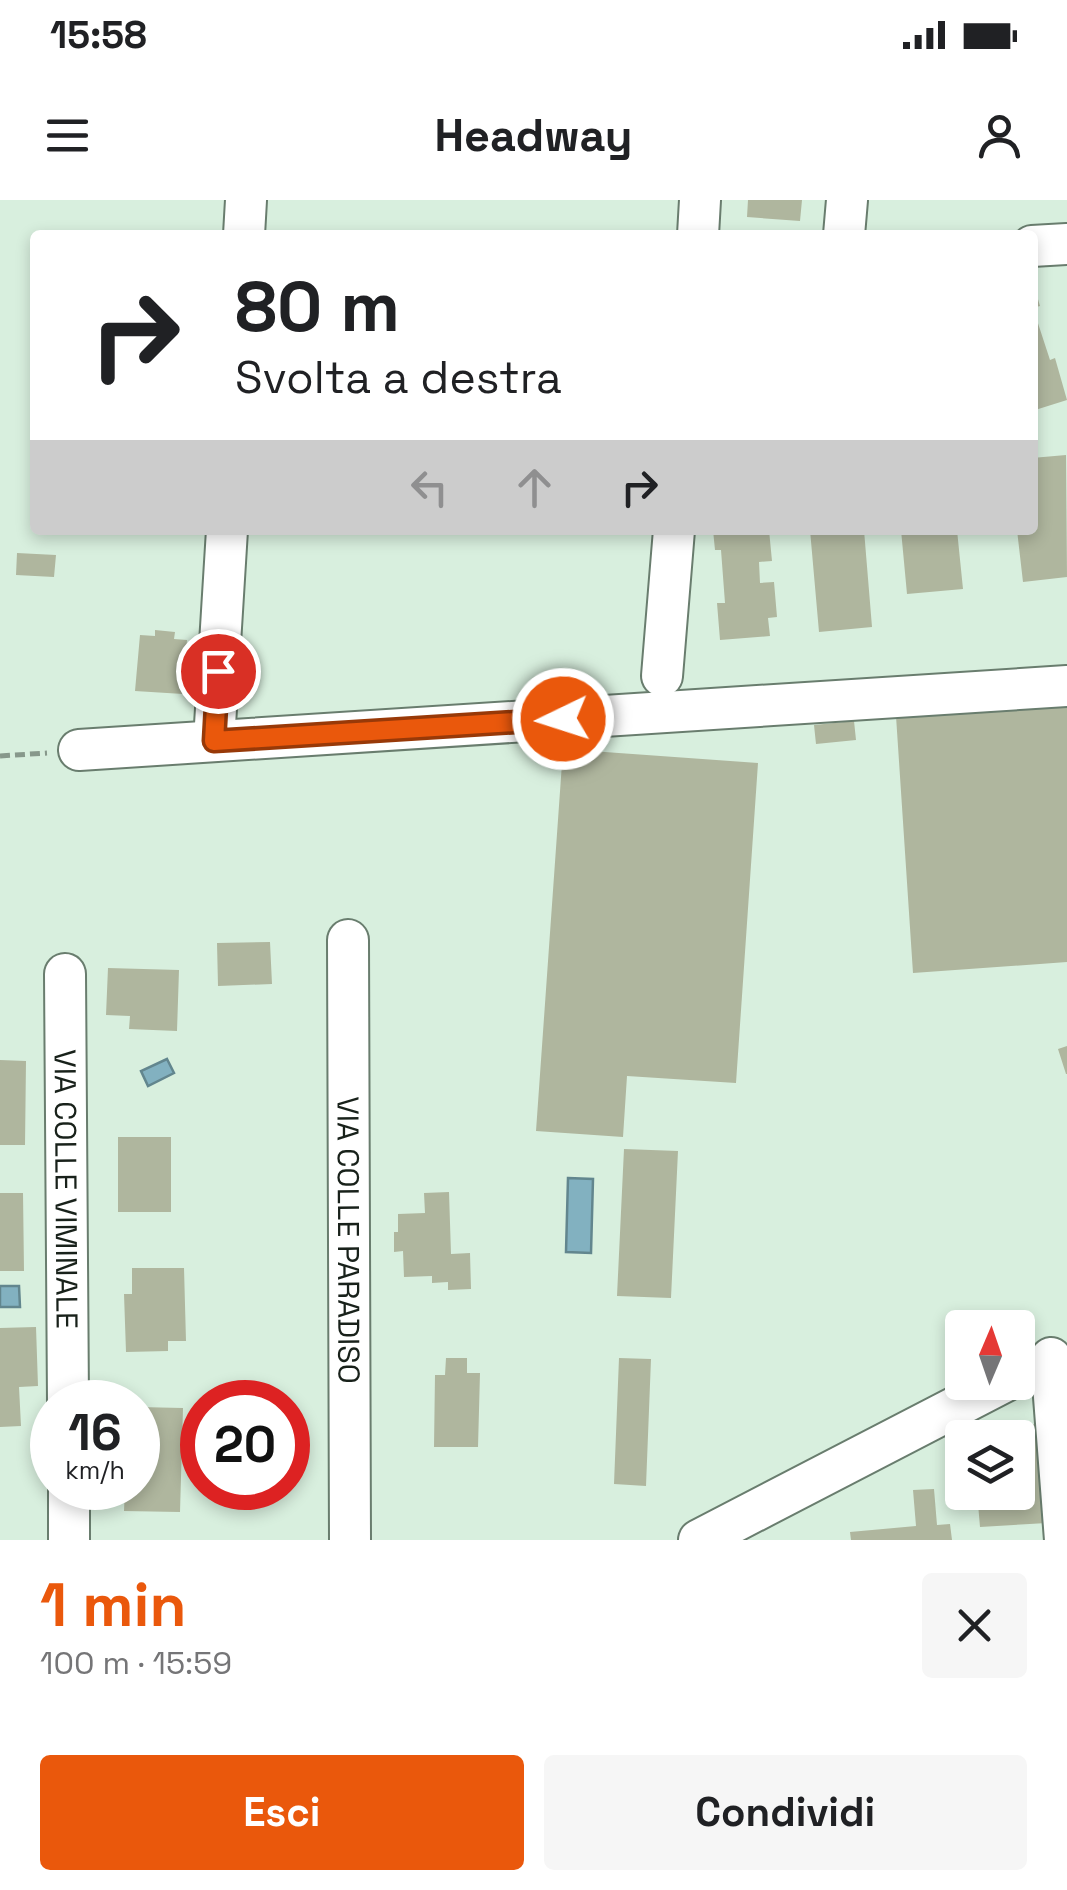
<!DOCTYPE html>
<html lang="it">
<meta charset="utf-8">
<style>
:root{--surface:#fff;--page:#f6f6f6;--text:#202124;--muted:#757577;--accent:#ea580c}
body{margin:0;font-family:"Space Grotesk",sans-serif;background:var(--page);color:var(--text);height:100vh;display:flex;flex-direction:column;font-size:38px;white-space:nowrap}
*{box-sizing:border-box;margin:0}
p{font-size:32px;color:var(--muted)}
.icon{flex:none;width:55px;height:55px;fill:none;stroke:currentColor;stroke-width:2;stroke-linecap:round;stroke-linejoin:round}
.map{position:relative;height:1340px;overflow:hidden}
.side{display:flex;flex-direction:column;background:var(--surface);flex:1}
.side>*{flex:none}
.banner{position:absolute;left:30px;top:30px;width:1008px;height:305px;border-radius:10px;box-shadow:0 5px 15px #0003;background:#fff;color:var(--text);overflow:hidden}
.needle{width:65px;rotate:2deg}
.tools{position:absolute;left:945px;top:1110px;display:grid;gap:20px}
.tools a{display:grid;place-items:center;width:90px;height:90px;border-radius:10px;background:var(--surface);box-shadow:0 5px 15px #0003;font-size:50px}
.speed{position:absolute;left:30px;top:1180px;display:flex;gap:20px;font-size:50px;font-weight:700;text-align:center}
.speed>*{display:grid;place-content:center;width:130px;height:130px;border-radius:50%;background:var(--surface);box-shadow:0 5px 15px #0003;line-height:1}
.speed small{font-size:25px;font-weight:400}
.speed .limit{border:15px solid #d22;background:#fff;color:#111}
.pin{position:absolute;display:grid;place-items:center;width:85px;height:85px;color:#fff;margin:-42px;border:5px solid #fff;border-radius:50%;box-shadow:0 2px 10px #0007}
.me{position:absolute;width:110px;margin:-55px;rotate:266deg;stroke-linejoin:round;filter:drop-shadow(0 0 8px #0008)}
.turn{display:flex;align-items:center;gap:35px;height:210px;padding:0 40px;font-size:45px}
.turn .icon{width:130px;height:130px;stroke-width:2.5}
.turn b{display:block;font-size:70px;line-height:85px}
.lanes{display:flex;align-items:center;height:95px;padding:0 40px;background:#0003;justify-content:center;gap:50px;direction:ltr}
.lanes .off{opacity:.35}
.round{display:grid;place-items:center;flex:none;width:105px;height:105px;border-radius:10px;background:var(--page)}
.head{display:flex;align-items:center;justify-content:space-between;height:170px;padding:0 40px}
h1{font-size:60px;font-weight:700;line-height:75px;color:var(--accent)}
.button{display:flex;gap:20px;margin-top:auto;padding:20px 40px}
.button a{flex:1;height:115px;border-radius:10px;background:var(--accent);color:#fff;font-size:40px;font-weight:700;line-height:115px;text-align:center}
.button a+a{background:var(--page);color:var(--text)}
.status{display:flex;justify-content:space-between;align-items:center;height:70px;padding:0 50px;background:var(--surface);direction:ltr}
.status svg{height:28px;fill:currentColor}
header{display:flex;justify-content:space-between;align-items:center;height:130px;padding:0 40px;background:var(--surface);font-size:45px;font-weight:700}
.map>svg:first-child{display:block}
.water{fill:#82b1c0;stroke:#62868e;stroke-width:2.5}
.building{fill:#afb69e}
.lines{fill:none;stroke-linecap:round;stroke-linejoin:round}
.minor-casing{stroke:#697d6e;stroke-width:44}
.path{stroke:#87988b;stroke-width:5;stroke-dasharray:10 5;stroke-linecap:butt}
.minor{stroke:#fff;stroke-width:40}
.route-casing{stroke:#983908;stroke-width:25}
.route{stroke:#ea580c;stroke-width:18}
.labels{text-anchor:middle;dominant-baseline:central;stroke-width:8;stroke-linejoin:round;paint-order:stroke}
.street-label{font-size:30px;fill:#18211a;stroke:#e6fdeb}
</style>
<div class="status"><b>15:58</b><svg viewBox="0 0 49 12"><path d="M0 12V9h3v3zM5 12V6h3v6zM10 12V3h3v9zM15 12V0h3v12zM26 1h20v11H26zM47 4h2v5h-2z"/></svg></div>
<header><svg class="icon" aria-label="menu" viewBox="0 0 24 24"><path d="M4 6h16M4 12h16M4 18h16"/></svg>Headway<svg class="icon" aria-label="person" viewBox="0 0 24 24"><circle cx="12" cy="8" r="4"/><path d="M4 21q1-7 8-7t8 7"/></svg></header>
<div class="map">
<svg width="1067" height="1340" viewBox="0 0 1067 1340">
<rect width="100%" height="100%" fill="#d8efde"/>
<path class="water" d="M 167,859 L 174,873 L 148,886 L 141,871 Z
M 568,978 L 593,979 L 591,1053 L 566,1052 Z
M 0,1086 L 19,1086 L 20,1107 L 0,1107 Z"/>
<path class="building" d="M 748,0 L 802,0 L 800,21 L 747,17 Z
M 1033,82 L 1040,106 L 1033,108 L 1050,160 L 1055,158 L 1067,200 L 1032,211 Z
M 1066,255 L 1067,377 L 1023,382 L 1017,330 L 1032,330 L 1032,258 Z
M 713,330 L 769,330 L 772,361 L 759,362 L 760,383 L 774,382 L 777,417 L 768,418 L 770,436 L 720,440 L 717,403 L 725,403 L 721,350 L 715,350 Z
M 810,330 L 864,330 L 872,427 L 819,432 Z
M 901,330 L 957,330 L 963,389 L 907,394 Z
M 17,353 L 56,355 L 54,377 L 16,375 Z
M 155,430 L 175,432 L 174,439 L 187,440 L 183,494 L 135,491 L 140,435 L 155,436 Z
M 1067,504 L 1067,762 L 913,773 L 896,516 Z
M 854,521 L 856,540 L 816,544 L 814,525 Z
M 563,549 L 758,563 L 736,883 L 627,876 L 623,937 L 536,931 Z
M 270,742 L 272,784 L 218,786 L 217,743 Z
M 108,768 L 179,770 L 177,831 L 129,829 L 130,816 L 106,815 Z
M 1067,846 L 1067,874 L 1066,874 L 1058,849 Z
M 0,860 L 26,861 L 25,945 L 0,945 Z
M 118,937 L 171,937 L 171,1012 L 118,1012 Z
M 624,949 L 678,951 L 671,1098 L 617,1096 Z
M 449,992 L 451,1054 L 470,1053 L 471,1089 L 448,1090 L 448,1082 L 432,1083 L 432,1076 L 404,1077 L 403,1051 L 394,1052 L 394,1032 L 398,1032 L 398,1014 L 425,1013 L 424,993 Z
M 0,993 L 23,993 L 24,1071 L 0,1071 Z
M 132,1068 L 184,1068 L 186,1141 L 168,1141 L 168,1151 L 126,1152 L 124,1094 L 132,1094 Z
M 36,1127 L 38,1186 L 19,1187 L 21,1226 L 0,1227 L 0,1128 Z
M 446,1158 L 467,1158 L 467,1173 L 480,1173 L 478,1247 L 434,1247 L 435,1175 L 445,1175 Z
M 619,1158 L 651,1159 L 646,1286 L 614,1284 Z
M 138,1207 L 183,1208 L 180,1312 L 124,1311 L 125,1288 L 138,1288 Z
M 1040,1224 L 1047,1323 L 980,1327 L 977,1292 L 1018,1292 L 1018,1238 L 973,1238 L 973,1229 Z
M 934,1289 L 937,1325 L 950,1324 L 952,1340 L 851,1340 L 850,1332 L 916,1326 L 913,1290 Z"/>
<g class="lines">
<defs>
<g id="minor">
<path d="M 244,35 L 246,0"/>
<path d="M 698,35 L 700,0"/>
<path d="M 844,35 L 847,0"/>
<path d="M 1032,46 L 1067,44"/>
<path d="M 662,476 L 674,330"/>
<path d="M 214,541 L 227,330"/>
<path d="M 79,550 L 1067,486"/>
<path id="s1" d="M 348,740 L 350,1340"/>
<path id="s2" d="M 65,774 L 68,1202"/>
<path d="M 1051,1158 L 1065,1340"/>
<path d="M 69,1288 L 69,1340"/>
<path d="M 699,1340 L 1004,1182"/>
</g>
</defs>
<use href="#minor" class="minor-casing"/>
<path class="path" d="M 0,556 L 47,553"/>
<use href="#minor" class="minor"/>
</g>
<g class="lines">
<defs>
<path id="route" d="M 218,471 L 214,541 L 563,519"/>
</defs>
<use href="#route" class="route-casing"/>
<use href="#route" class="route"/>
</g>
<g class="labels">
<g class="street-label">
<text stroke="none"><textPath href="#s2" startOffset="215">VIA COLLE VIMINALE</textPath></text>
<text stroke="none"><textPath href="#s1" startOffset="300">VIA COLLE PARADISO</textPath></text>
</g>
</g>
</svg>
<div class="tools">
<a><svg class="needle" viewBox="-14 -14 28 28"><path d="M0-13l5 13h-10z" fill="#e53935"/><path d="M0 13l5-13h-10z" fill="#757577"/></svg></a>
<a><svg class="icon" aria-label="layers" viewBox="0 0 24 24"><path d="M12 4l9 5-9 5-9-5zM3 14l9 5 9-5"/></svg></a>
</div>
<div class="speed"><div>16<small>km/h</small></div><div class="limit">20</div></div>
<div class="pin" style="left:218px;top:471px;background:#d93025"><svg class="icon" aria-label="arrive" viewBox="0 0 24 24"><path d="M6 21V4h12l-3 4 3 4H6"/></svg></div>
<svg class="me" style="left:563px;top:519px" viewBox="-20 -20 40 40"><circle r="17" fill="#ea580c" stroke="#fff" stroke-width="3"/><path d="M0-11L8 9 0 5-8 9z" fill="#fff"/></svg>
<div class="banner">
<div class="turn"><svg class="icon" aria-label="right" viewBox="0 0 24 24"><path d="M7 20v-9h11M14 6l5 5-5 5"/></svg><div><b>80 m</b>Svolta a destra</div></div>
<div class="lanes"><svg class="icon off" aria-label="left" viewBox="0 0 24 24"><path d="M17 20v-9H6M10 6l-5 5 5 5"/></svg><svg class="icon off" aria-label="ahead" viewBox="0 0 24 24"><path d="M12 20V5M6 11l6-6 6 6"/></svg><svg class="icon" aria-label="right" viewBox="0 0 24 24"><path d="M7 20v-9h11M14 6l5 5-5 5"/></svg></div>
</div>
</div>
<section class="side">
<div class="head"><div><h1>1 min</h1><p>100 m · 15:59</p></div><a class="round"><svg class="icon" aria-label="close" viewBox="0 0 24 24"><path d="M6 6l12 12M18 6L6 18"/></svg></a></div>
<div class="button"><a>Esci</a><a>Condividi</a></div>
</section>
